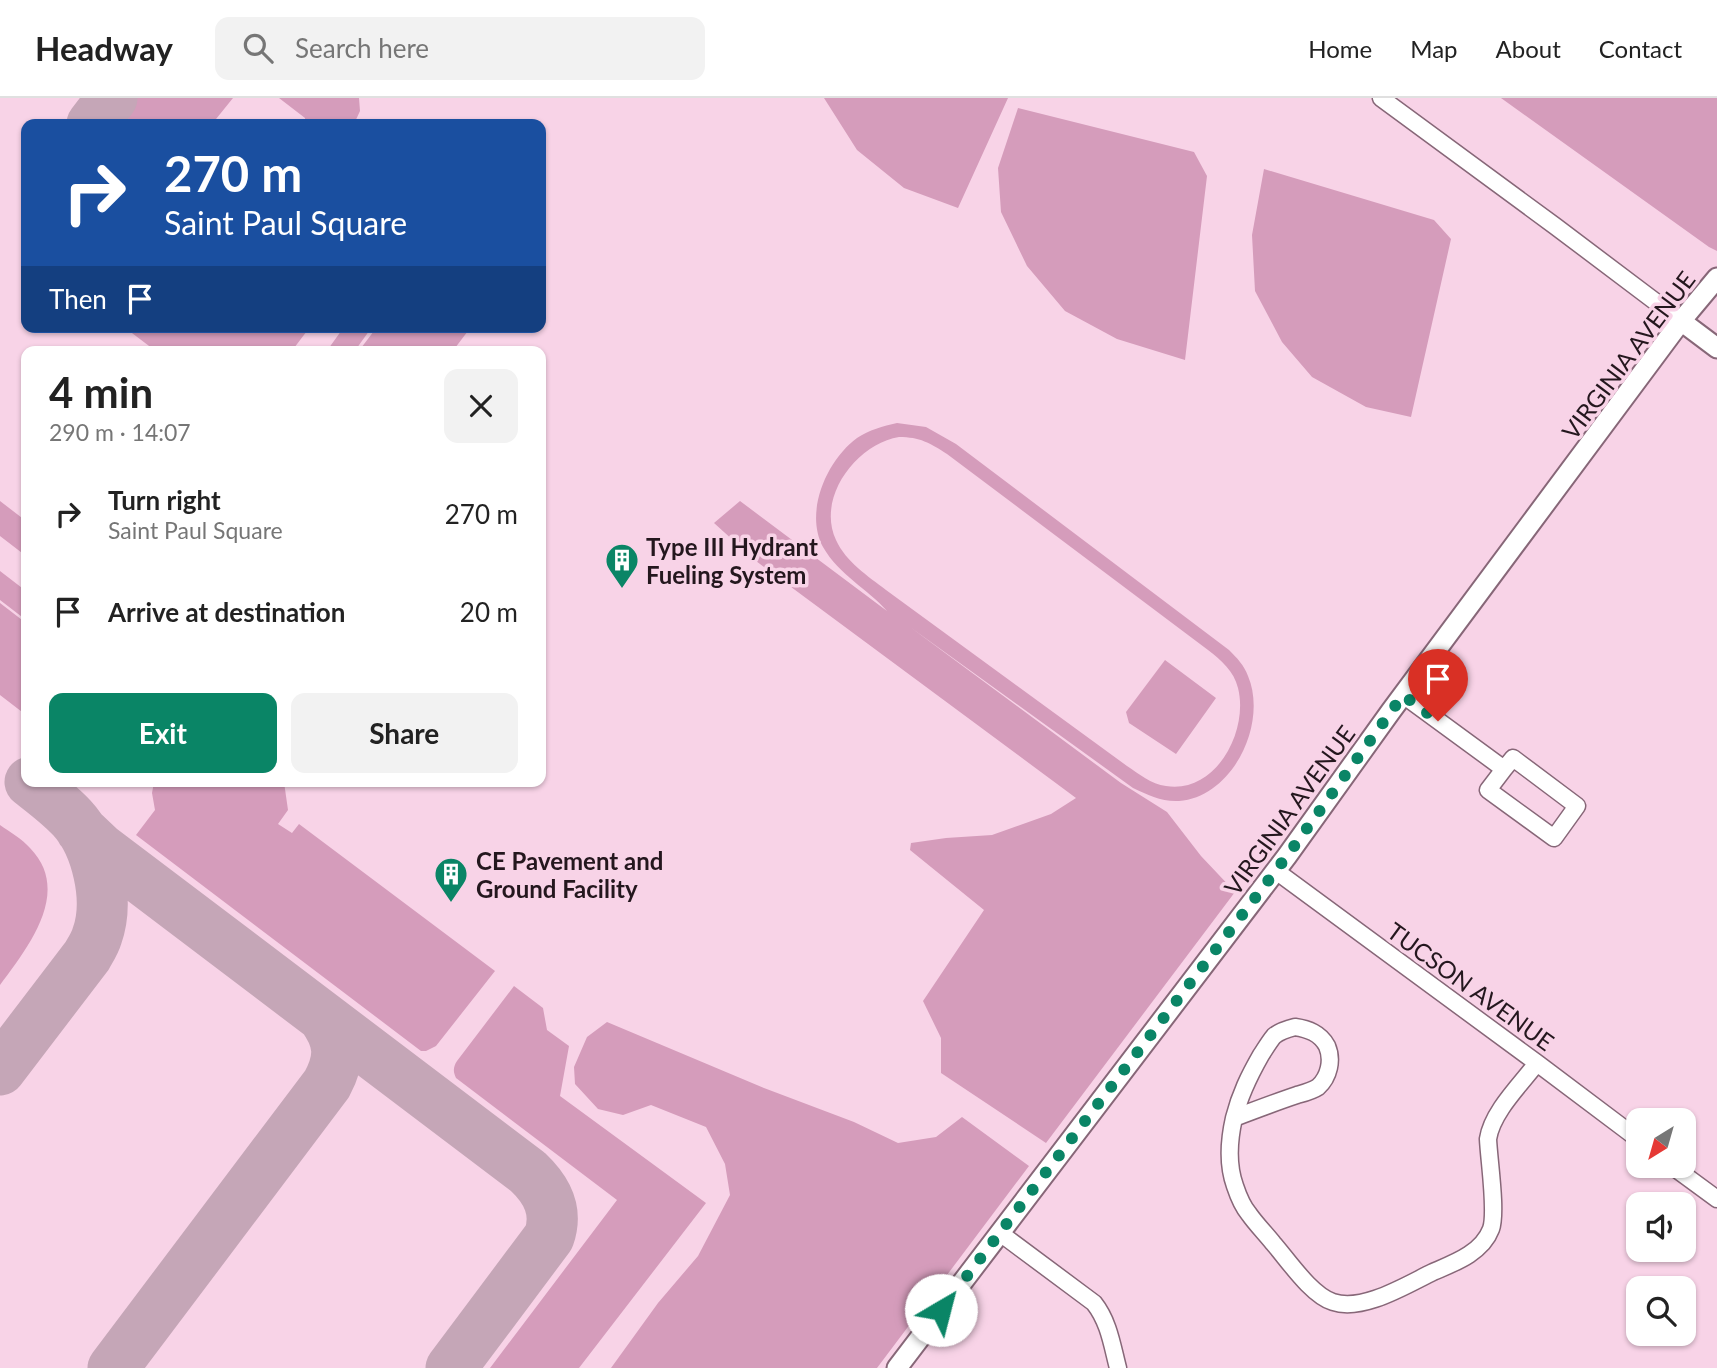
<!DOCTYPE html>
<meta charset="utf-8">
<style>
:root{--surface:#fff;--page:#f2f2f2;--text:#222;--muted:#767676;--line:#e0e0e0;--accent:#0a8566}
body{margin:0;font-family:Lato,sans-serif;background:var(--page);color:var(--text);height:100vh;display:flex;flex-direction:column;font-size:26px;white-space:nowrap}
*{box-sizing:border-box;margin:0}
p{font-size:23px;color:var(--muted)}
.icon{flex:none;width:38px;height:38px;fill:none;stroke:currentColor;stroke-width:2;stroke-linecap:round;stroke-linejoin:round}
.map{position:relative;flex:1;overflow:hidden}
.panel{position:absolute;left:21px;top:248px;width:525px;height:441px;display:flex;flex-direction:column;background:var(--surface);border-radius:14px;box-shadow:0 2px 5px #0004}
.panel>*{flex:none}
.top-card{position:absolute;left:21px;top:21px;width:525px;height:214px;border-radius:14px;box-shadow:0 2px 5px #0004;background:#1a4fa0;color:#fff;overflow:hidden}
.needle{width:46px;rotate:217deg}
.fabs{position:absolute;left:1626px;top:1010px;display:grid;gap:14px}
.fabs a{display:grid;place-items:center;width:70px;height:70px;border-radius:14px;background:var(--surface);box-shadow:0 2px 5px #0004;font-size:35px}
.pin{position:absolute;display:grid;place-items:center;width:60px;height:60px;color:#fff;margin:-72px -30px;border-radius:50% 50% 50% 0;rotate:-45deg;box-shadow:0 0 7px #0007}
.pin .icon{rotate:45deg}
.me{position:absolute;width:77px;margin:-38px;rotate:37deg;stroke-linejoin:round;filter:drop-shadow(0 0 5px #0008)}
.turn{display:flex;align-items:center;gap:24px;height:147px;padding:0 28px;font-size:32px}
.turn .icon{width:91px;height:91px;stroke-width:2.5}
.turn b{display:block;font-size:49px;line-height:60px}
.then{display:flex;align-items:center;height:66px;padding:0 28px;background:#0003;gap:14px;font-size:26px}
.round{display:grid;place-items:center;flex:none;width:74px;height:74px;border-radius:14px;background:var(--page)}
.overview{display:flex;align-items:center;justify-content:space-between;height:119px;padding:0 28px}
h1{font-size:42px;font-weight:700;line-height:52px}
.action{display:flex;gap:14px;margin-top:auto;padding:14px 28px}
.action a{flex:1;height:80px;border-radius:14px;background:var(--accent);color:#fff;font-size:28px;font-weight:700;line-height:80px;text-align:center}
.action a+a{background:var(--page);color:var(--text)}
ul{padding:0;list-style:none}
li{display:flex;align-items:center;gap:21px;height:98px;padding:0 28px}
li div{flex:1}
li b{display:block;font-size:26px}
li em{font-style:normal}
header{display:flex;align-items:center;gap:42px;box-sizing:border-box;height:98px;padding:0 35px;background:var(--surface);border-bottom:2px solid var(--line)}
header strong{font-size:33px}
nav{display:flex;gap:38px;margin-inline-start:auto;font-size:24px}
.search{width:490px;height:63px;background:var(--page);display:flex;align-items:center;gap:18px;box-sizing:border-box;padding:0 24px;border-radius:14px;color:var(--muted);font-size:26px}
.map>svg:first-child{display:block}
.green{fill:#d59cbb;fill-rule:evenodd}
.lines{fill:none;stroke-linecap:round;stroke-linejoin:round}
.taxiway{stroke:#c5a6b7;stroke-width:51}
.minor-casing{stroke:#876778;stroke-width:19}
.tertiary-casing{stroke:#876778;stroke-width:23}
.minor{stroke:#fff;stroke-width:16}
.tertiary{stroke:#fff;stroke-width:19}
.route{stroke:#0a8566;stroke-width:12;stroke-dasharray:0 21.6}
.labels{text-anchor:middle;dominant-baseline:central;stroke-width:7;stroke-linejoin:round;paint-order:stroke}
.street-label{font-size:24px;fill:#24171e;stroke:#f8d3e7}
.poi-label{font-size:24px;font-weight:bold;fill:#24171e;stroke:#f8d3e7;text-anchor:start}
</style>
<header>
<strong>Headway</strong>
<div class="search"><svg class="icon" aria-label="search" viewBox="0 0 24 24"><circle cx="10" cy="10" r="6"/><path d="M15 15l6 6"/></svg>Search here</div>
<nav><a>Home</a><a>Map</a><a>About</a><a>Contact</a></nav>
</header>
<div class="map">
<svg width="1717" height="1270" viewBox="0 0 1717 1270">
<rect width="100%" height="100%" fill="#f8d3e7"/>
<path class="green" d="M 129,0 L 233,0 L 212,26 L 110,26 Z
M 279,0 L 359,0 L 360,13 L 354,26 L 305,26 L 305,20 Z
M 824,0 L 1008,0 L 958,110 L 904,90 L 857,52 Z
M 1501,0 L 1717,0 L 1717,153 L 1709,149 Z
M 1018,10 L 1194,54 L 1207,78 L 1185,262 L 1117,241 L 1065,213 L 1027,168 L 1001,114 L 998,70 Z
M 1264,71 L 1434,122 L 1451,141 L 1411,319 L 1366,309 L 1312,279 L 1282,244 L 1255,193 L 1252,137 Z
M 124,229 L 310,229 L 291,254 L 157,254 Z
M 344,229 L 372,229 L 354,254 L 326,254 Z
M 377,229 L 471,229 L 452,254 L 358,254 Z
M 897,325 L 926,329 L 956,346 L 1229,552 C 1237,560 1244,567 1248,578 C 1268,625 1233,699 1179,703 C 1162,704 1148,697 1133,690 L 910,529 L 1121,685 L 1167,714 L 1201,758 L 1235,794 L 1046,1045 L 941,975 L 941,940 L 923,903 L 984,812 L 910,752 L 911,745 L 946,740 L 992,737 L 1051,716 L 1076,700 L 756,463 L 714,425 L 740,403 L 887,513 C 868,491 839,477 823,449 C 804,414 827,362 857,340 C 869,332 883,328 897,325 ZM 899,339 C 920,339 930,345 947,356 L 1208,552 C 1221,562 1234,573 1238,590 C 1249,633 1216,696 1166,688 C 1151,686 1139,676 1127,668 L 886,492 C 868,478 846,464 836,442 C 816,399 857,346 899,339 Z
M 0,403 L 26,423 L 26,458 L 0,438 Z
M 0,473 L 26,493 L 26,522 L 0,502 Z
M 0,505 L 26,525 L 26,617 L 0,597 Z
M 1165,562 L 1216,600 L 1176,656 L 1129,625 L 1126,614 Z
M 154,684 L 284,684 L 288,712 L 278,726 L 292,735 L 299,726 L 495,873 L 436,948 L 426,953 L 421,953 L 136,737 L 155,712 L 152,695 Z
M 0,727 C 10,734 22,741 30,750 C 73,794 27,850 0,887 Z
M 514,888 L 543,910 L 547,932 L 569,948 L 560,998 L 706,1105 L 579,1270 L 490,1270 L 617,1102 L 456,980 C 453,974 453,969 457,963 Z
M 607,924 L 764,990 L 854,1024 L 898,1045 L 936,1039 L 962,1019 L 1029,1068 L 877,1270 L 611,1270 L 658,1205 L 698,1158 L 730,1097 L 725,1066 L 706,1029 L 651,1007 L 623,1017 L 598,1011 L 575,986 L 574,969 L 587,939 Z"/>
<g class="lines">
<path class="taxiway" d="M 92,26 L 112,0
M 81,732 L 100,750 L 528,1074 C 547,1092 558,1113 549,1139 L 451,1270
M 0,972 L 87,858 C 91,851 95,845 97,838 C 110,802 97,747 72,720 C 59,706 44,695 30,684
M 113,1270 L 327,986 C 341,960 340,943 323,919"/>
<defs>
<path id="minor" d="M 1381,0 L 1555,128 L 1681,223
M 1403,597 L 1504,671 L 1513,660 L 1577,708 L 1554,740 L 1488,692 L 1504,671
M 1276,773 L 1537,965 L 1638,1041
M 1295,929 C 1308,931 1320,935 1327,948 C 1333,962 1329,979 1318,989 C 1312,993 1304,995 1297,997 C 1276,1004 1255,1012 1234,1020 C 1240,996 1249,978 1261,957 C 1265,951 1269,944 1274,938 C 1280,933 1287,931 1295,929 Z
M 1234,1020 C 1229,1042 1227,1066 1235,1088 C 1238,1097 1243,1109 1249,1116 C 1256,1126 1265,1135 1273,1145 C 1288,1162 1311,1197 1333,1204 C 1363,1214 1406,1187 1433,1174 C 1454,1165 1482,1155 1491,1131 C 1497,1114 1489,1063 1488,1041 C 1492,1014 1521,986 1537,965
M 1672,1068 L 1717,1101
M 1000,1135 L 1094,1205 C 1109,1224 1112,1247 1118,1270"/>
<path id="tertiary" d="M 1681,223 L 1717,250
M 897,1270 L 1287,758 L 1391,613 L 1681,223 L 1717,180"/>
</defs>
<use href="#minor" class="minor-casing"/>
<use href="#tertiary" class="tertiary-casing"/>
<use href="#minor" class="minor"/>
<use href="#tertiary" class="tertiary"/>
</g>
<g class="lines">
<path class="route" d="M 941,1212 L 1287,758 L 1403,597 L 1438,623"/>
</g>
<defs>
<symbol id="building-pin" viewBox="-11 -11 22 30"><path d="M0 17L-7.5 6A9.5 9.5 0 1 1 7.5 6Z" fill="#0a8566" stroke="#f8d3e7"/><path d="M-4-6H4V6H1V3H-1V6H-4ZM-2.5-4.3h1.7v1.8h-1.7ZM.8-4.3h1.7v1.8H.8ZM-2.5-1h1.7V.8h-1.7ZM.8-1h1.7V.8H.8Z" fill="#fff"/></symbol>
</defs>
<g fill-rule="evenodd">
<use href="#building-pin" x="603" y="443" width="38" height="52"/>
<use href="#building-pin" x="432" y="757" width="38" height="52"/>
</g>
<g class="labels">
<g class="street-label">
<text transform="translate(1628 257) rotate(-53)">VIRGINIA AVENUE</text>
<text transform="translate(1289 712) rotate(-54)">VIRGINIA AVENUE</text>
<text transform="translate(1471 888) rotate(36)">TUCSON AVENUE</text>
</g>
<g class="poi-label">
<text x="646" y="448">Type III Hydrant<tspan x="646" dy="28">Fueling System</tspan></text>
<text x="476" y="762">CE Pavement and<tspan x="476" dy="28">Ground Facility</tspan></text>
</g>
</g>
</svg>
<div class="fabs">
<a><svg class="needle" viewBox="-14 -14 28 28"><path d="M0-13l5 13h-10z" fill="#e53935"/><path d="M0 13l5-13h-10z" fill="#767676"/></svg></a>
<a><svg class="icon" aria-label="sound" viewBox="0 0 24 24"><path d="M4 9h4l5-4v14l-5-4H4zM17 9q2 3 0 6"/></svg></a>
<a><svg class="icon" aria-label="search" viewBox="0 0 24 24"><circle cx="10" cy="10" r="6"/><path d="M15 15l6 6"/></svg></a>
</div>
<div class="pin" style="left:1438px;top:623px;background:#d93025"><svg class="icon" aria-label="arrive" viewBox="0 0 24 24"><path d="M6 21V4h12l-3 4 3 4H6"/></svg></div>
<svg class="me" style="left:941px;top:1212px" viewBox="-20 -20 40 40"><circle r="19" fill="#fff"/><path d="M0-13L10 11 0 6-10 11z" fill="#0a8566"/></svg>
<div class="top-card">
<div class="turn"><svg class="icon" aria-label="right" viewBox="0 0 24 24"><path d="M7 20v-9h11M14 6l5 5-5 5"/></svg><div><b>270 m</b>Saint Paul Square</div></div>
<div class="then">Then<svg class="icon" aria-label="arrive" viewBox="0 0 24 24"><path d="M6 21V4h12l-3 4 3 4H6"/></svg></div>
</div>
<section class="panel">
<div class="overview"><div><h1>4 min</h1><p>290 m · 14:07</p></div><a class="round"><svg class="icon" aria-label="close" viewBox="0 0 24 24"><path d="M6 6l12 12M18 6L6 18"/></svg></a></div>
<ul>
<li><svg class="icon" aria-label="right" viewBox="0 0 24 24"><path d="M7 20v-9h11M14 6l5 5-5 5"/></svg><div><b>Turn right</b><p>Saint Paul Square</p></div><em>270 m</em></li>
<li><svg class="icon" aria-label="arrive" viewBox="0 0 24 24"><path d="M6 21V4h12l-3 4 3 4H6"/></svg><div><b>Arrive at destination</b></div><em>20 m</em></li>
</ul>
<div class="action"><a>Exit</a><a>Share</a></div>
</section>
</div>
